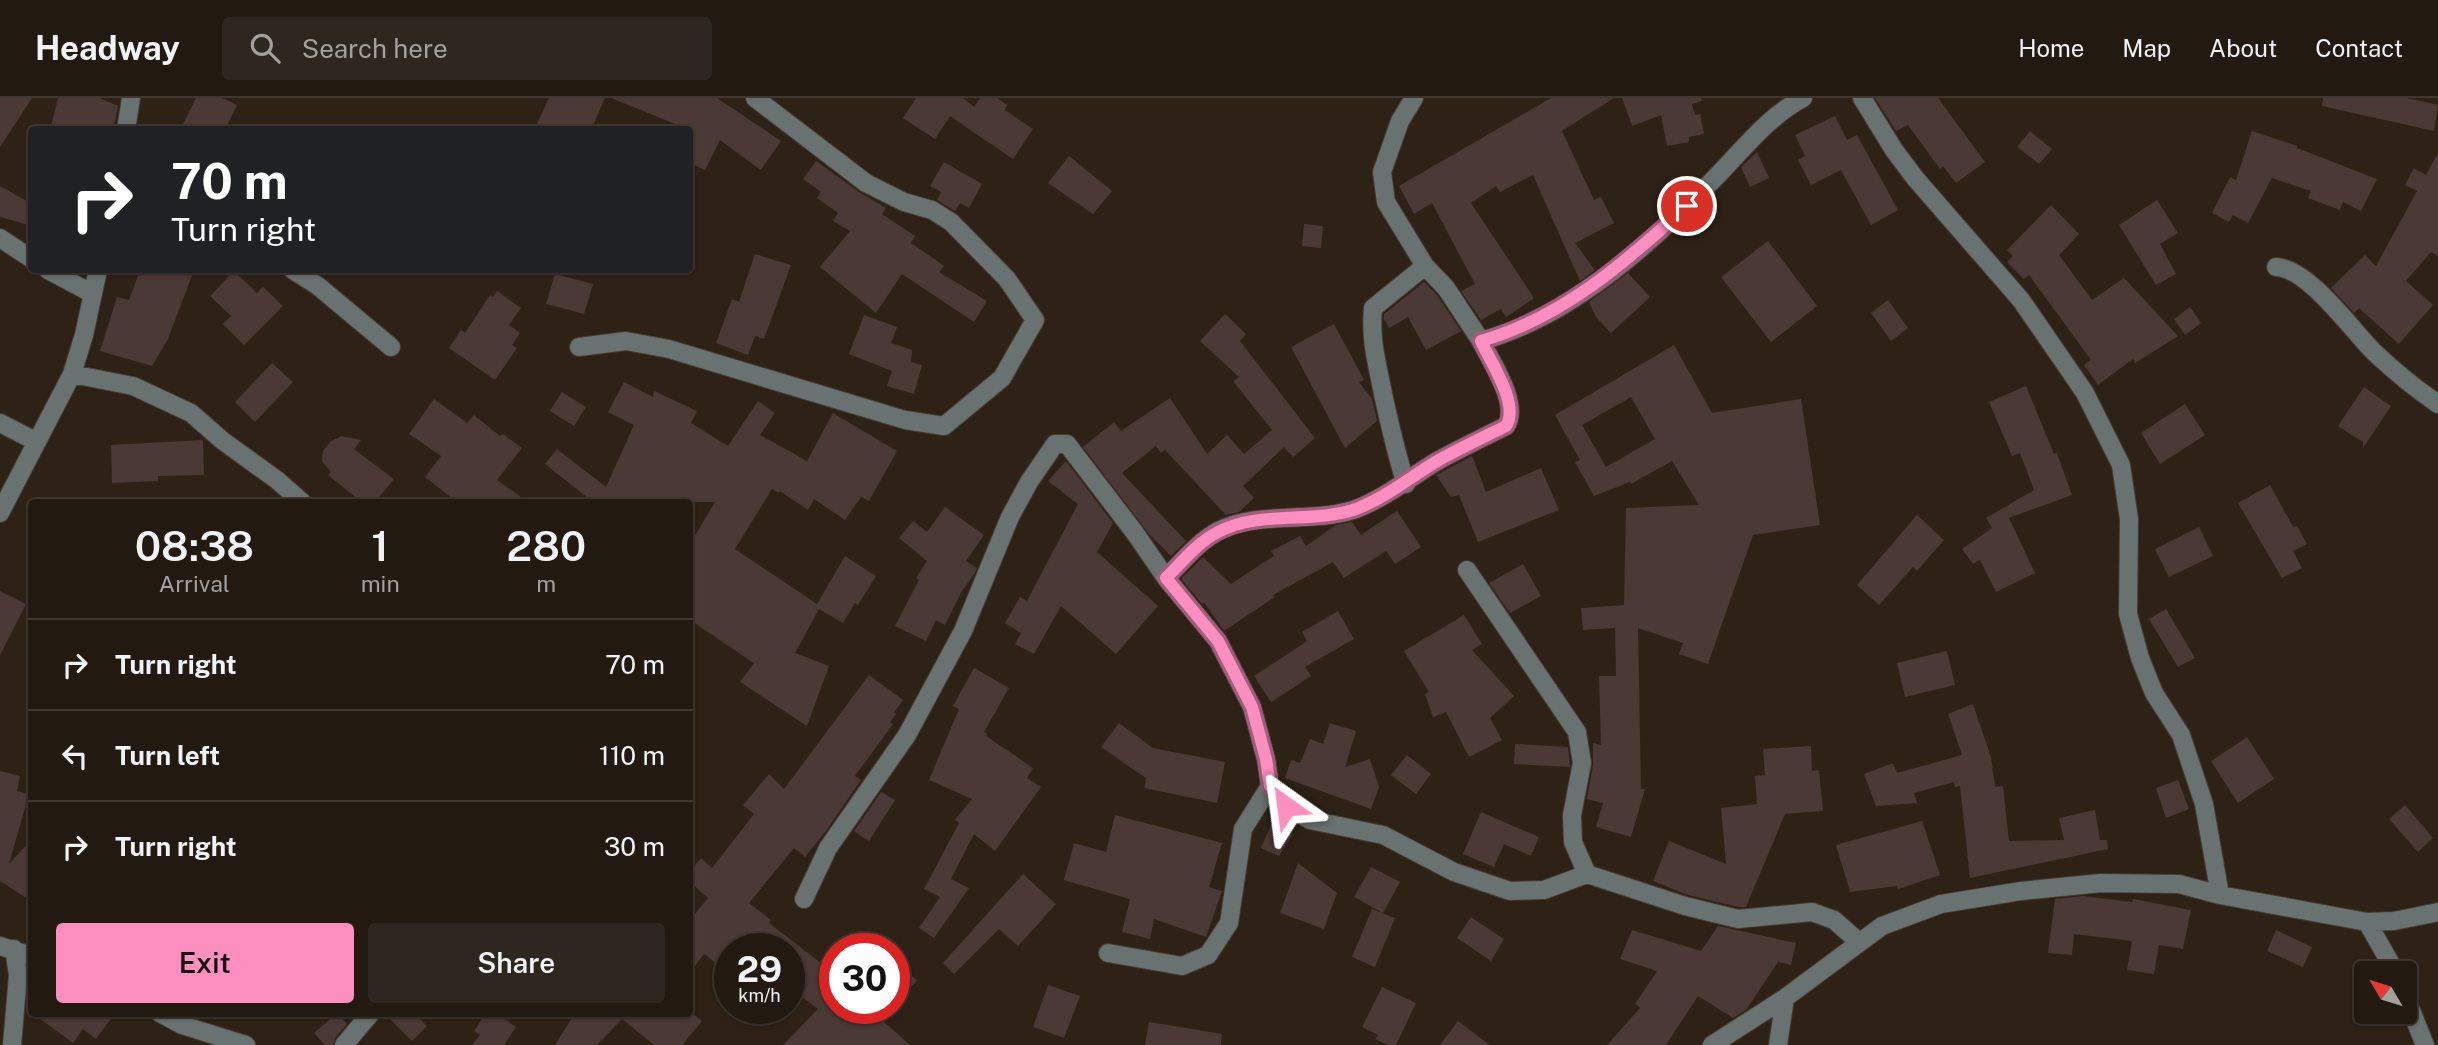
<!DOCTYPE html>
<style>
:root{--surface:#221a11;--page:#2e271f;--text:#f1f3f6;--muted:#a2a19f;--line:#3f3831;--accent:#fd8ec0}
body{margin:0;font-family:"Public Sans",sans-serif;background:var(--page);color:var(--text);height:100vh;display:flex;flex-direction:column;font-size:26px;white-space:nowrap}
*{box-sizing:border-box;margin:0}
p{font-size:23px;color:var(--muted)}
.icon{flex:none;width:38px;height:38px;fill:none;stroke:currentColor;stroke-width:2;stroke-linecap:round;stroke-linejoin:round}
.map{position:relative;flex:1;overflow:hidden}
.details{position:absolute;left:28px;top:401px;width:665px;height:518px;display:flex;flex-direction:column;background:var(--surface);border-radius:7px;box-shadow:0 2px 5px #0004,0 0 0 2px var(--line)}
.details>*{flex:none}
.guide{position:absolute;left:28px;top:28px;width:665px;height:147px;border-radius:7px;box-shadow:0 2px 5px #0004,0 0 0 2px var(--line);background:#202124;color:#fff;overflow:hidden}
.needle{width:46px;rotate:308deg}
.fabs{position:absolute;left:2354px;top:863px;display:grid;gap:14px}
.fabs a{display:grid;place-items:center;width:63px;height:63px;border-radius:7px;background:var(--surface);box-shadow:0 2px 5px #0004,0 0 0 2px var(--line);font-size:35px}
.speed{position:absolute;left:714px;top:835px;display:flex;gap:14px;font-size:35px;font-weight:700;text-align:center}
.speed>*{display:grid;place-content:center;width:91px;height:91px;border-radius:50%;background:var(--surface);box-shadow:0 2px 5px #0004,0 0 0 2px var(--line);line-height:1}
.speed small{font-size:18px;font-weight:400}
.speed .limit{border:10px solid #d22;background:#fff;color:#111}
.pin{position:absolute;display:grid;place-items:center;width:60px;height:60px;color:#fff;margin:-30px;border:4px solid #fff;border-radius:50%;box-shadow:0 2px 7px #0007}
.me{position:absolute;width:77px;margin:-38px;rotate:329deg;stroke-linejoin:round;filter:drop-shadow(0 0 5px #0008)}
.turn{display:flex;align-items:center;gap:24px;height:147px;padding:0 28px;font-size:32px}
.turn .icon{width:91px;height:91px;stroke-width:2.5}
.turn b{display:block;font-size:49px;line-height:60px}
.eta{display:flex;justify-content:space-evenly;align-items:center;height:119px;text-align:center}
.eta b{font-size:42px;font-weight:600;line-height:49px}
.action{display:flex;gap:14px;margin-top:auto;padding:14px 28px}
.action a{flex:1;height:80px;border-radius:7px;background:var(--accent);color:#111;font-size:28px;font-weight:600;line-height:80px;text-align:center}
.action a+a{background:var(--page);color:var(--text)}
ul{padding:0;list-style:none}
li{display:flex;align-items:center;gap:21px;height:91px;padding:0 28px;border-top:2px solid var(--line)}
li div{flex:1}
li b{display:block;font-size:26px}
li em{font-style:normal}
header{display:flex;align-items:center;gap:42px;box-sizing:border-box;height:98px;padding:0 35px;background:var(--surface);border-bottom:2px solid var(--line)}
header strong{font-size:33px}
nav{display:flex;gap:38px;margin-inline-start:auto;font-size:24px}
.search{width:490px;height:63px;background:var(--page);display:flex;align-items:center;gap:18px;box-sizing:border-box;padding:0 24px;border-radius:7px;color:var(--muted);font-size:26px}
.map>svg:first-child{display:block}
.building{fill:#4b3935;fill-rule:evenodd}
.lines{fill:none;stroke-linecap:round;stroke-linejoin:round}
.minor-casing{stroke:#483c32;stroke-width:20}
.minor{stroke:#687271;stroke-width:18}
.route-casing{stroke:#a45c7d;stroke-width:18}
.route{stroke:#fd8ec0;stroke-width:12}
</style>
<header>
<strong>Headway</strong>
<div class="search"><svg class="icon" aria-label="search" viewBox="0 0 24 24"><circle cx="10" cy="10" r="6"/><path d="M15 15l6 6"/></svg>Search here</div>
<nav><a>Home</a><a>Map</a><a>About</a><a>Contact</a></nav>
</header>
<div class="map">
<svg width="2438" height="947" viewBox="0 0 2438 947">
<rect width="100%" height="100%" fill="#2e2217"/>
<path class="building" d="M 0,0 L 32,0 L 0,49 Z
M 58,0 L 99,0 L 118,8 L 113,32 L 50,32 Z
M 196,0 L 222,0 L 237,7 L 225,32 L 180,32 Z
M 549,0 L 605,0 L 591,32 L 534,32 Z
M 611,0 L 717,0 L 781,43 L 761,72 L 720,42 L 705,72 L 690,65 L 690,32 Z
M 916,0 L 963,0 L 974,9 L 980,0 L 997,0 L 1007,7 L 1005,12 L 1033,31 L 1013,61 L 950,18 L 935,41 L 903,20 Z
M 1551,0 L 1614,0 L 1562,33 L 1594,102 L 1601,99 L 1614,125 L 1575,145 L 1595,172 L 1580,183 L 1533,77 L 1500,94 L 1496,88 L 1471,105 L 1534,200 L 1506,219 L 1501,211 L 1481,222 L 1461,193 L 1475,186 L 1432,105 L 1414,116 L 1399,88 Z
M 1622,0 L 1701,0 L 1702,3 L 1692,6 L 1695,17 L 1700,16 L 1704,36 L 1689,39 L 1689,44 L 1667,48 L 1661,17 L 1632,28 Z
M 1875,0 L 1938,0 L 1985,64 L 1956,85 L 1943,68 L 1940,71 L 1908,27 L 1896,33 Z
M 2323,0 L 2407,0 L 2438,7 L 2434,33 L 2322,8 Z
M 1835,18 L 1847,42 L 1857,37 L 1898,112 L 1871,127 L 1841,72 L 1811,87 L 1798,62 L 1805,58 L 1795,37 Z
M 2030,33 L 2052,51 L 2039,66 L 2017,49 Z
M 2252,33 L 2297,48 L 2297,50 L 2377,81 L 2361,113 L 2343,104 L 2340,112 L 2308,100 L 2311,93 L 2272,80 L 2248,125 L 2233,117 L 2229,124 L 2212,115 L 2230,79 L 2236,82 Z
M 1757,54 L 1769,80 L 1750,89 L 1741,69 Z
M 2438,55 L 2438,158 L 2431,154 L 2406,183 L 2433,207 L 2399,246 L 2359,210 L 2354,215 L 2331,190 L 2365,157 L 2376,168 L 2417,93 L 2405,87 L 2414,70 L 2426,77 Z
M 1069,58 L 1112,93 L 1093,116 L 1048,85 Z
M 816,63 L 859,94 L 886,110 L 882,116 L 915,138 L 911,145 L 944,168 L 939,174 L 987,203 L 974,224 L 902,176 L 876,215 L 820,169 L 850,133 L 833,123 L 838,115 L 817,100 L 821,94 L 803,81 Z
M 944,64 L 982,86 L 969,110 L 960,105 L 955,113 L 937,102 L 941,94 L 930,88 Z
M 0,88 L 32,106 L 32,128 L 0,119 Z
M 2157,102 L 2178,135 L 2160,146 L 2176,176 L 2156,187 L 2119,127 Z
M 2051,107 L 2079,136 L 2059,157 L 2092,202 L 2124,180 L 2178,238 L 2135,265 L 2133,261 L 2098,287 L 2084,267 L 2091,262 L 2029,177 L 2024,181 L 2007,164 L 2013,158 L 2007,152 Z
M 1304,126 L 1323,128 L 1321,150 L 1302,148 Z
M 1768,143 L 1817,208 L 1771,244 L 1721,179 Z
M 755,156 L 791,167 L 764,241 L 755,238 L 748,257 L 716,245 L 732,201 L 739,204 Z
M 140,172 L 194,172 L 168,241 L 152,268 L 100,253 L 117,199 L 129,202 Z
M 234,173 L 257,195 L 263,189 L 283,208 L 244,247 L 223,226 L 231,218 L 210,198 Z
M 1628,175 L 1650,199 L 1611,235 L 1596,219 L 1589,204 Z
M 555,176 L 593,186 L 584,216 L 546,206 Z
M 1424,184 L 1437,197 L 1461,233 L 1426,252 L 1408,219 L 1389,230 L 1384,221 L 1384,216 Z
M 497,193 L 521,210 L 509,227 L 520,235 L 512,247 L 517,250 L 495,282 L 449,250 L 461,232 L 465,235 L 490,197 L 493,199 Z
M 1888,202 L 1908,230 L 1891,243 L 1871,215 Z
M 2190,209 L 2201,225 L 2185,237 L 2174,221 Z
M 1225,216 L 1246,236 L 1240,243 L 1315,340 L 1293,359 L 1284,349 L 1243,388 L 1254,400 L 1239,414 L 1226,417 L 1165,352 L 1161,355 L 1156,348 L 1122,375 L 1186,443 L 1171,458 L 1149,436 L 1083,349 L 1114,324 L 1121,333 L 1170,300 L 1207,356 L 1227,337 L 1244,356 L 1272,332 L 1233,283 L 1239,279 L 1200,243 Z
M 864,217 L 897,229 L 891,245 L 912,252 L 911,264 L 922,267 L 914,296 L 887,288 L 892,273 L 849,256 Z
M 1334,226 L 1364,282 L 1359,284 L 1372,301 L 1377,323 L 1345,350 L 1291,249 Z
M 1674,247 L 1712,315 L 1801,301 L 1820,427 L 1753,437 L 1708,566 L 1679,556 L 1683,545 L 1638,530 L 1641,691 L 1645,691 L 1631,739 L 1596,729 L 1603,705 L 1587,701 L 1593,667 L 1593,645 L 1601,647 L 1599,578 L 1616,578 L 1615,530 L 1583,532 L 1581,510 L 1624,507 L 1626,410 L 1699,407 L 1672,363 L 1631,386 L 1630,384 L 1594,398 L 1575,364 L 1580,362 L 1555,317 ZM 1631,299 L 1655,341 L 1606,369 L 1582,327 Z
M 272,265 L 293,284 L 255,324 L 235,304 Z
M 624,284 L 653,299 L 654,293 L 697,313 L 691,325 L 728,348 L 758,303 L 775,315 L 760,337 L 807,363 L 833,315 L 897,353 L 869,403 L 861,399 L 845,422 L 814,401 L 808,412 L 780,393 L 779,395 L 772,391 L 735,451 L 817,506 L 845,458 L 876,478 L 858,507 L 855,505 L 843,525 L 819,511 L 795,555 L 829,568 L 807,628 L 740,584 L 754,565 L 690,522 L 690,446 L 715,404 L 593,404 L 545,366 L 557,351 L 606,389 L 634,327 L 608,314 Z
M 2026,288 L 2054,356 L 2057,355 L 2072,397 L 2009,420 L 2035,475 L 1996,494 L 1980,462 L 1973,466 L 1962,451 L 1992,430 L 1986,420 L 2034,392 L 2020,355 L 2012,358 L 1989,304 Z
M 2364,289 L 2391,308 L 2363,350 L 2363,344 L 2338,328 Z
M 562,294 L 586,309 L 574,328 L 550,313 Z
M 434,301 L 467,325 L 474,317 L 500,338 L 503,336 L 522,350 L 497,382 L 528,404 L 457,404 L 425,379 L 441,358 L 409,336 Z
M 2185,306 L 2205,337 L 2160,366 L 2141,335 Z
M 342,338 L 361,342 L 354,351 L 394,381 L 375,404 L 362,404 L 328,377 L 331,374 L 322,363 L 323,353 L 331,343 Z
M 203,342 L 204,377 L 158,378 L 158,383 L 112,385 L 111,347 Z
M 1472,358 L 1486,394 L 1541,370 L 1559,412 L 1478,444 L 1459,397 L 1451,399 L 1436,377 Z
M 1066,363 L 1113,425 L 1097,454 L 1158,508 L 1116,556 L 1061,508 L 1034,556 L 1015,546 L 1021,535 L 1005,525 L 1020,499 L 1027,503 L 1078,406 L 1048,383 Z
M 2270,387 L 2293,429 L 2297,428 L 2307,446 L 2293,453 L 2302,470 L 2282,480 L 2238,405 Z
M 945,409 L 984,437 L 966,463 L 977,470 L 975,475 L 962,493 L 945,527 L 936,522 L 926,543 L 895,528 L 919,482 L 916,480 L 927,463 L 899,440 L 913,423 L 927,434 Z
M 1397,413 L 1421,449 L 1395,466 L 1386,453 L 1344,480 L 1333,464 L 1273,497 L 1275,499 L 1224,533 L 1204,504 L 1202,506 L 1181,481 L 1203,459 L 1231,486 L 1274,458 L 1271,453 L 1300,438 L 1306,448 L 1336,427 L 1352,424 L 1361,437 Z
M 1917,417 L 1944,442 L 1917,473 L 1913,469 L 1879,507 L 1857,487 Z
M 2199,429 L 2213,458 L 2169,479 L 2155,451 Z
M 1523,466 L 1541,498 L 1510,515 L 1489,485 Z
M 0,493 L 26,506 L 0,557 Z
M 2166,511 L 2195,560 L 2178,569 L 2149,521 Z
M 1338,513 L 1354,541 L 1305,569 L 1311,578 L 1271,604 L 1254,578 L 1307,543 L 1302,534 Z
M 1464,517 L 1482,546 L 1472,552 L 1514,598 L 1490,620 L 1502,642 L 1469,659 L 1446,614 L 1433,619 L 1425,596 L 1429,594 L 1404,553 Z
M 1947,553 L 1955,587 L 1905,599 L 1897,565 Z
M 974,570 L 1009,590 L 984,634 L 987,635 L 986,638 L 1033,670 L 1027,680 L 1041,689 L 995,753 L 974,736 L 951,781 L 969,790 L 934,840 L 919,830 L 940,799 L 924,791 L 959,725 L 955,722 L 972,701 L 929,682 L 959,611 L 953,608 Z
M 869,577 L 903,602 L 894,614 L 896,616 L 890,624 L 893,626 L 855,678 L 861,682 L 826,733 L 805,759 L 794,750 L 749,805 L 771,822 L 769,825 L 835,876 L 835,910 L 893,910 L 883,923 L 910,947 L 783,947 L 818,911 L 789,889 L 789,850 L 730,850 L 730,876 L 704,856 L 690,874 L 690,822 L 708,800 L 690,784 L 690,773 L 701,760 L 712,770 L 754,716 L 743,707 L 769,676 L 784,691 Z
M 1973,606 L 1991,659 L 1995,689 L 2003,688 L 2009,743 L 2064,742 L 2059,720 L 2095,712 L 2100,742 L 2107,742 L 2108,751 L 1970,780 L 1960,688 L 1955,689 L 1954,684 L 1914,695 L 1917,705 L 1876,708 L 1864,676 L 1893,665 L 1897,675 L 1962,657 L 1948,616 Z
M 1119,625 L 1153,650 L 1225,664 L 1217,705 L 1144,690 L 1146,680 L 1101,649 Z
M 1330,625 L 1356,633 L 1345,669 L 1370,661 L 1379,689 L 1371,711 L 1285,680 L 1291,662 L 1300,665 L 1310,641 L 1323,646 Z
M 2247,639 L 2274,681 L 2238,705 L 2211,663 Z
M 1515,646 L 1568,649 L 1570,669 L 1514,666 Z
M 1811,648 L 1812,673 L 1819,672 L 1823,713 L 1785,716 L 1746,809 L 1739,809 L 1688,797 L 1653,783 L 1669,743 L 1726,766 L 1721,710 L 1757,706 L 1755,678 L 1765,677 L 1763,651 Z
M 1407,657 L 1431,676 L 1416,696 L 1391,677 Z
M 0,673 L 20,678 L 17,693 L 29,696 L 9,766 L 32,741 L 32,788 L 25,799 L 0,783 Z
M 2178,682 L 2189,711 L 2166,720 L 2156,690 Z
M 881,694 L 895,702 L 869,743 L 854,733 Z
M 2405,707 L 2433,740 L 2418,754 L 2389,721 Z
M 1481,714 L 1539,739 L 1531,758 L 1504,746 L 1494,769 L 1463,756 Z
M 1115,717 L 1222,745 L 1209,789 L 1222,793 L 1206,839 L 1154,821 L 1150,841 L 1122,834 L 1130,801 L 1064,782 L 1074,745 L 1106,754 Z
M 1922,723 L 1940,777 L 1898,791 L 1897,788 L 1850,794 L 1836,747 Z
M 1271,727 L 1293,736 L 1279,758 L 1261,750 Z
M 1298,765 L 1337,795 L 1324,831 L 1280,815 Z
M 1371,769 L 1400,784 L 1383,815 L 1354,799 Z
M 1023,776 L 1056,806 L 1018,848 L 999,831 L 954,876 L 943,865 Z
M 2083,798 L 2132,804 L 2133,801 L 2191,812 L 2183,851 L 2159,847 L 2154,876 L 2127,872 L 2132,843 L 2074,836 L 2072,857 L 2048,855 L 2055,801 Z
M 1372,811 L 1395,820 L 1375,869 L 1352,859 Z
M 1471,819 L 1504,841 L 1491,863 L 1457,840 Z
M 1718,828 L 1796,845 L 1791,867 L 1778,864 L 1746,912 L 1733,920 L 1698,898 L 1666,947 L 1607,947 L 1640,910 L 1635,906 L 1657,873 L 1620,861 L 1632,832 L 1701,853 Z
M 2276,832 L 2312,849 L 2303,869 L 2267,853 Z
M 894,863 L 917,882 L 894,909 Z
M 1048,887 L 1080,898 L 1064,940 L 1033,929 Z
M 1382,889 L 1416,905 L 1396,947 L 1388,947 L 1375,941 L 1378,937 L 1362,929 Z
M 32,915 L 115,915 L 96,941 L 83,931 L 73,945 Z
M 337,915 L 347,926 L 335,940 L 333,947 L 325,947 L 314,935 Z
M 384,915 L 414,915 L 427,928 L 412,943 Z
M 486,915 L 496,915 L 516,929 L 504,947 L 472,947 L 480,937 L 474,933 Z
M 575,915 L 692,915 L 702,923 L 682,947 L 654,947 L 622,921 L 597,947 L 555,947 Z
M 1458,923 L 1490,947 L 1440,947 Z
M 1149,924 L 1222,936 L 1221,947 L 1145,947 Z"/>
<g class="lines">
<defs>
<path id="minor" d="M 1414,0 L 1400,23 L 1382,74 L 1386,104 L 1425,168 L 1446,190 L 1481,243 C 1570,219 1648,148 1712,83 C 1740,55 1767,19 1803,0
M 1862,0 L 1894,52 L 1915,80 L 2021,202 L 2085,295 L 2121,367 L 2129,421 L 2128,516 L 2140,560 L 2154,595 L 2181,637 L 2204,706 L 2220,797
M 126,32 L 131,0
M 0,140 L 32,161
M 2276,169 C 2308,170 2351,231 2374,254 C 2394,273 2416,291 2438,306
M 48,172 L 93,196
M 293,172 L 318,188 L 391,249
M 579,249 L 626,243 L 669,251 L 905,322 L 944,328 L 1002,280 L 1035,222 L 1007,181 L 951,124 L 932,112 L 904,104 L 866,85 L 755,0
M 72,276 L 133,288 L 191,315 L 223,343 L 277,382 L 302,404
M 0,325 L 37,344
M 1406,386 C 1396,356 1390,327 1383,296 C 1377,264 1370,243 1373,210 L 1425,168
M 0,415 L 72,276 L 84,237 L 98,172
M 1467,472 L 1577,634 L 1582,665 L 1572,717 L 1573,744 L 1587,776
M 1166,480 C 1182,464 1198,444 1218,433 C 1258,412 1312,426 1356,411 C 1387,399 1410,379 1439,362 C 1461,350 1484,339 1506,328 C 1520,306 1492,265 1481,243
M 804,801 L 828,750 L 907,637 L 963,533 L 1010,419 L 1029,384 L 1055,346 L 1067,346 L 1135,435 L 1166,480 L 1218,543 L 1252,609 L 1266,661 L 1270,688 L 1286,708 L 1310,722 L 1383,737 L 1454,774 L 1510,793 L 1544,792 L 1587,776 L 1685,808 L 1738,821 L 1812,814 L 1834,822 L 1859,844
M 2367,824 L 2396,875
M 0,848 L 32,858
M 1108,855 L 1182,868 L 1208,857 L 1229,825 L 1243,731 L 1270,688
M 2404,895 L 2425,947
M 160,915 L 182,927 L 246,947
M 12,947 L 18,877 L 14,851
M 344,947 L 371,915
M 1712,947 L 1785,900 L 1882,828 L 1941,806 L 2021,793 L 2101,785 L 2179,786 L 2220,797 L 2367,824 L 2394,823 L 2438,814
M 1778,947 L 1785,900"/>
</defs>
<use href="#minor" class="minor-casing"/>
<use href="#minor" class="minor"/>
</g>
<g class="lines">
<defs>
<path id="route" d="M 1286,708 L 1270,688 L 1266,661 L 1252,609 L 1218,543 L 1166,480 C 1182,464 1198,444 1218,434 C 1260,412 1312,426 1356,411 C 1387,399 1410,379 1439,362 C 1461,350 1484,339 1506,328 C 1520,307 1491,265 1481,243 C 1562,220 1626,164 1687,108"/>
</defs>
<use href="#route" class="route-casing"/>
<use href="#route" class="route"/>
</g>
</svg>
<div class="fabs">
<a><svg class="needle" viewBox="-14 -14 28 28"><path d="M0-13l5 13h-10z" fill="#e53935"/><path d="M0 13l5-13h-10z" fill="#a2a19f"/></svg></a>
</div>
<div class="speed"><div>29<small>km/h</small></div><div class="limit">30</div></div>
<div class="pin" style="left:1687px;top:108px;background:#d93025"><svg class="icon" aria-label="arrive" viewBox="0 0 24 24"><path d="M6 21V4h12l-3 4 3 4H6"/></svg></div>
<svg class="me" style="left:1286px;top:708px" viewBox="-20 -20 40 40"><path d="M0-17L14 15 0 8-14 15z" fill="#fd8ec0" stroke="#fff" stroke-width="4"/></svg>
<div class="guide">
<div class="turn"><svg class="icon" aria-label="right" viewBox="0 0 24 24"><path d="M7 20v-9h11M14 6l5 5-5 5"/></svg><div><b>70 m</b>Turn right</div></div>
</div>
<section class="details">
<div class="eta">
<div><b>08:38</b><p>Arrival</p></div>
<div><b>1</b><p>min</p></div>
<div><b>280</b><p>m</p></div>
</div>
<ul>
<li><svg class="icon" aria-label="right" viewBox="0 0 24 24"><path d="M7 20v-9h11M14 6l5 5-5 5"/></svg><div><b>Turn right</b></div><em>70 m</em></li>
<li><svg class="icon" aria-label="left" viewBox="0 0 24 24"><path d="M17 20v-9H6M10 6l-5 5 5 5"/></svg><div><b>Turn left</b></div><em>110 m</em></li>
<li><svg class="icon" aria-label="right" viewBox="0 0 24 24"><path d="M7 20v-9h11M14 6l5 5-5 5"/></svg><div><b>Turn right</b></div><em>30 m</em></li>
</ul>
<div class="action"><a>Exit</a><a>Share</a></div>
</section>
</div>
